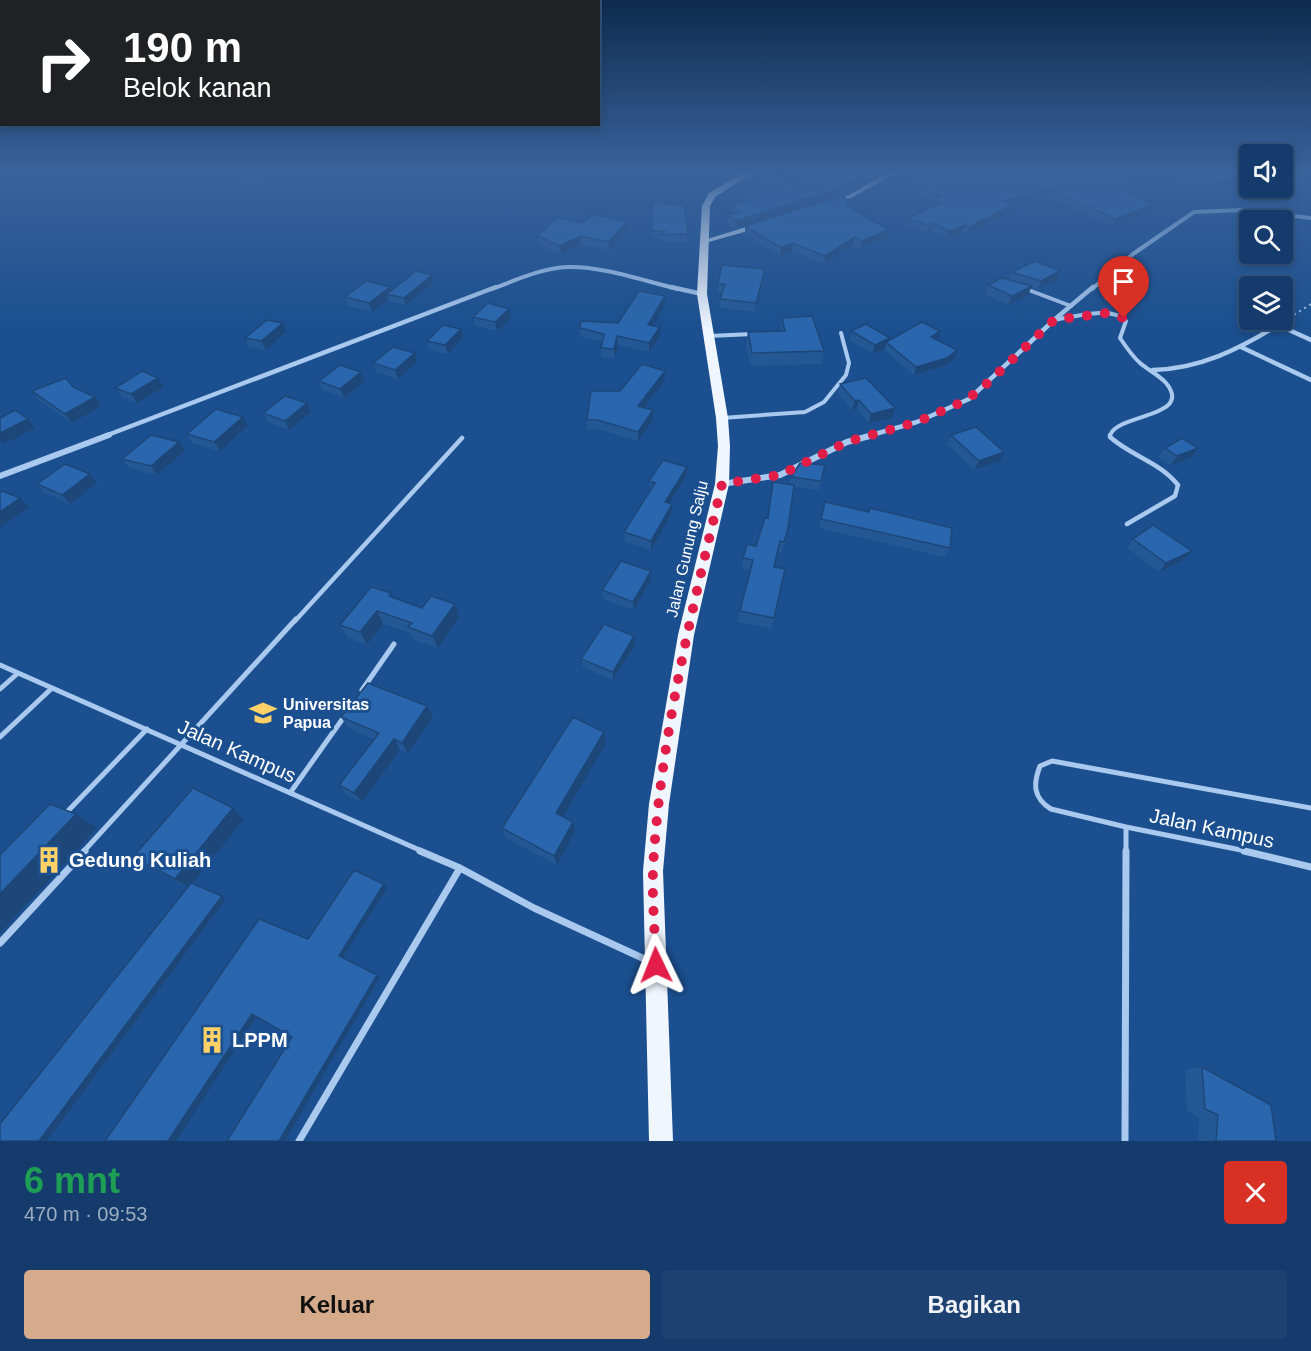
<!DOCTYPE html>
<html lang="id">
<meta charset="utf-8">
<style>
:root{--surface:#143b6b;--page:#1d4271;--text:#f1f3f6;--muted:#9dadc1;--line:#33557e;--accent:#d6ab8b}
body{margin:0;font-family:Helvetica,sans-serif;background:var(--page);color:var(--text);height:100vh;display:flex;flex-direction:column;font-size:22px;white-space:nowrap}
*{box-sizing:border-box;margin:0}
p{font-size:20px;color:var(--muted)}
.icon{flex:none;width:33px;height:33px;fill:none;stroke:currentColor;stroke-width:2;stroke-linecap:round;stroke-linejoin:round}
.map{position:relative;height:1141px;overflow:hidden}
.panel{display:flex;flex-direction:column;background:var(--surface);flex:1}
.panel>*{flex:none}
.guide{position:absolute;left:0px;top:0px;width:600px;height:126px;box-shadow:0 3px 9px #0003,0 0 0 2px var(--line);background:#202124;color:#fff;overflow:hidden}
.fabs{position:absolute;left:1239px;top:144px;display:grid;gap:12px}
.fabs a{display:grid;place-items:center;width:54px;height:54px;border-radius:6px;background:var(--surface);box-shadow:0 3px 9px #0003,0 0 0 2px var(--line);font-size:30px}
.pin{position:absolute;display:grid;place-items:center;width:51px;height:51px;color:#fff;margin:-62px -26px;border-radius:50% 50% 50% 0;rotate:-45deg;box-shadow:0 0 6px #0007}
.pin .icon{rotate:45deg}
.me{position:absolute;width:66px;margin:-33px;rotate:358deg;stroke-linejoin:round;filter:drop-shadow(0 0 4px #0008)}
.turn{display:flex;align-items:center;gap:21px;height:126px;padding:0 24px;font-size:27px}
.turn .icon{width:78px;height:78px;stroke-width:2.5}
.turn b{display:block;font-size:42px;line-height:51px}
.round{display:grid;place-items:center;flex:none;width:63px;height:63px;border-radius:6px;background:var(--page)}
.overview{display:flex;align-items:center;justify-content:space-between;height:102px;padding:0 24px}
h1{font-size:36px;font-weight:700;line-height:45px;color:#1e9e55}
.action{display:flex;gap:12px;margin-top:auto;padding:12px 24px}
.action a{flex:1;height:69px;border-radius:6px;background:var(--accent);color:#111;font-size:24px;font-weight:700;line-height:69px;text-align:center}
.action a+a{background:var(--page);color:var(--text)}
.map>svg:first-child{display:block}
.lines{fill:none;stroke-linecap:round;stroke-linejoin:round}
.path{stroke:#a9c9ee;stroke-width:2;stroke-dasharray:2 4;stroke-linecap:butt}
.service-far3{stroke:#a9c9ee;stroke-width:4}
.service-far2{stroke:#a9c9ee;stroke-width:4.5}
.service-far1{stroke:#a9c9ee;stroke-width:5}
.service{stroke:#a9c9ee;stroke-width:7}
.minor-far2{stroke:#a9c9ee;stroke-width:4}
.minor-far1{stroke:#a9c9ee;stroke-width:4.5}
.minor{stroke:#a9c9ee;stroke-width:6}
.secondary{fill:#d6e6fa;fill-rule:evenodd}
.primary{fill:#f0f6ff;fill-rule:evenodd}
.wall{fill:#245895}
.shaded-wall{fill:#1d4779}
.building{fill:#2a66ad;stroke:#1d4779;stroke-width:1.5}
.route{stroke:#e11d48;stroke-width:10;stroke-dasharray:0 18}
.labels{text-anchor:middle;dominant-baseline:central;stroke-width:6;stroke-linejoin:round;paint-order:stroke}
.street-label{font-size:16px;fill:#fff;stroke:#1b4f8f}
.poi-label{font-size:16px;font-weight:bold;fill:#fff;stroke:#1b4f8f;text-anchor:start}
.near-street-label{font-size:20px;fill:#fff;stroke:#1b4f8f}
.near-poi-label{font-size:20px;font-weight:bold;fill:#fff;stroke:#1b4f8f;text-anchor:start}
</style>
<div class="map">
<svg width="1311" height="1141" viewBox="0 0 1311 1141">
<rect width="100%" height="100%" fill="#1b4f8f"/>
<g class="lines">
<path class="path" d="M 1289,318 L 1311,304"/>
<path class="service-far3" d="M 1026,289 L 1071,306
M 1054,320 C 1074,317 1111,305 1126,321 L 1120,338 C 1126,347 1132,356 1140,363 C 1148,370 1159,375 1166,383 C 1195,418 1114,414 1110,436
M 709,336 L 753,334
M 722,418 L 805,412 L 824,402 L 846,375 L 849,363 L 841,333"/>
<path class="service-far2" d="M 1110,435 L 1110,437 C 1131,456 1160,462 1178,485 L 1175,496 L 1127,524
M 295,621 L 462,438"/>
<path class="service-far1" d="M 0,665 L 424,852
M 0,689 L 17,674
M 362,690 L 394,644
M 0,737 L 51,689
M 290,793 L 346,714
M 65,814 L 147,729
M 1126,827 L 1051,809 C 1033,798 1033,784 1040,766 L 1052,761 L 1311,808
M 83,852 L 296,619
M 1126,852 L 1126,827 L 1251,852"/>
<path class="service" d="M 420,851 L 460,868 L 534,908 L 651,962
M 1244,851 L 1311,867
M 0,943 L 85,851
M 299,1141 L 460,868
M 1125,1141 L 1126,851"/>
<path class="minor-far2" d="M 492,289 C 516,280 542,268 568,267 C 602,266 644,281 678,289
M 1092,289 L 1133,254 L 1194,212 L 1243,210 L 1311,218"/>
<path class="minor-far1" d="M 671,287 L 702,294
M 1241,347 L 1311,380
M 1153,370 C 1199,369 1240,349 1278,325 L 1311,340
M 105,436 L 496,287
M 868,436 L 917,422 L 969,399 L 1054,320 L 1093,287"/>
<path class="minor" d="M 0,476 L 109,435
M 722,484 L 780,475 L 847,442 L 873,435"/>
<path class="secondary" d="M 893,170 L 901,170 L 851,198 L 830,205 L 827,203 L 847,196 Z
M 759,223 L 762,223 L 762,227 L 705,243 L 701,241 Z"/>
<path class="primary" d="M 747,170 L 757,170 L 715,197 L 710,206 L 707,294 L 728,418 L 730,446 L 729,484 L 694,635 L 669,804 L 663,871 L 673,1141 L 649,1141 L 643,871 L 649,804 L 678,635 L 715,484 L 718,446 L 716,418 L 697,294 L 702,206 L 709,193 Z"/>
</g>
<path class="wall" d="M 233,170 L 278,170 L 269,182 L 238,182 Z
M 1176,170 L 1250,170 L 1195,195 L 1169,184 L 1172,177 L 1184,173 Z
M 761,173 L 789,186 L 830,178 L 872,179 L 830,199 L 735,228 L 726,222 L 726,215 L 732,214 L 730,212 L 731,205 L 749,200 L 741,197 L 742,189 L 761,181 L 760,180 Z
M 909,182 L 1136,182 L 1133,189 L 1124,192 L 1149,213 L 1112,226 L 1045,196 L 1012,205 L 1013,205 L 1010,213 L 967,234 L 962,232 L 947,238 L 931,231 L 926,233 L 907,226 L 908,218 L 933,207 L 931,206 L 932,201 L 907,189 Z
M 848,200 L 847,206 L 889,230 L 887,238 L 860,248 L 853,244 L 824,264 L 792,251 L 780,256 L 745,234 L 745,226 Z
M 653,203 L 688,234 L 687,242 L 662,242 L 662,239 L 652,238 Z
M 627,222 L 627,229 L 610,250 L 581,244 L 561,254 L 538,244 L 537,236 L 583,223 Z
M 1060,271 L 1057,279 L 1038,289 L 1031,287 L 1028,295 L 1008,305 L 985,294 L 988,285 L 1009,280 L 1012,272 Z
M 432,275 L 434,282 L 406,305 L 389,301 L 388,299 L 372,312 L 348,306 L 345,297 L 390,287 L 391,290 Z
M 764,277 L 755,312 L 719,308 L 720,299 L 722,293 L 718,292 L 718,284 Z
M 665,305 L 652,326 L 660,327 L 660,336 L 649,352 L 618,345 L 615,358 L 601,357 L 601,348 L 602,342 L 581,337 L 580,328 L 618,323 Z
M 509,309 L 511,318 L 497,331 L 475,326 L 473,317 Z
M 782,318 L 824,351 L 821,364 L 751,366 L 746,345 L 748,332 L 780,332 Z
M 461,329 L 463,338 L 448,354 L 429,350 L 427,341 Z
M 851,331 L 890,338 L 889,340 L 938,339 L 937,340 L 955,358 L 944,366 L 914,375 L 884,350 L 885,349 L 872,354 L 849,340 Z
M 286,332 L 266,350 L 249,347 L 245,338 Z
M 415,353 L 417,362 L 398,379 L 376,372 L 373,363 Z
M 665,371 L 665,380 L 644,408 L 653,420 L 638,441 L 597,429 L 587,429 L 587,420 L 620,391 Z
M 361,372 L 365,381 L 344,398 L 322,390 L 319,381 Z
M 840,384 L 892,418 L 869,423 L 857,409 L 852,410 L 838,393 Z
M 73,387 L 95,397 L 101,406 L 72,423 L 39,400 L 32,391 Z
M 164,387 L 137,403 L 122,397 L 115,388 Z
M 311,412 L 289,430 L 268,422 L 263,413 Z
M 248,426 L 220,451 L 192,443 L 187,434 Z
M 951,435 L 1004,452 L 1000,461 L 974,470 L 947,444 Z
M 1165,448 L 1198,448 L 1192,457 L 1170,466 L 1158,457 Z
M 185,451 L 157,475 L 129,468 L 122,459 Z
M 825,465 L 819,490 L 793,487 L 786,539 L 782,553 L 778,552 L 774,567 L 785,569 L 772,629 L 738,622 L 740,611 L 751,571 L 742,569 L 743,558 L 756,546 L 767,518 L 789,484 L 791,477 Z
M 687,467 L 686,476 L 670,504 L 672,504 L 672,513 L 651,550 L 625,541 L 624,532 L 650,491 L 649,481 Z
M 97,483 L 70,504 L 45,493 L 37,484 Z
M 825,502 L 950,548 L 945,557 L 819,528 Z
M 1133,539 L 1192,551 L 1184,560 L 1159,572 L 1127,548 Z
M 651,571 L 651,580 L 634,610 L 603,599 L 602,590 Z
M 393,598 L 422,608 L 459,617 L 438,648 L 414,640 L 411,633 L 383,624 L 367,645 L 347,637 L 340,625 Z
M 635,645 L 613,680 L 583,667 L 581,659 Z
M 427,706 L 433,717 L 408,753 L 400,750 L 362,802 L 347,795 L 339,785 L 374,739 L 348,728 L 341,717 Z
M 604,732 L 606,743 L 563,817 L 575,832 L 557,865 L 506,838 L 502,828 Z
M 233,808 L 244,819 L 193,883 L 222,896 L 226,899 L 47,1141 L 0,1141 L 187,887 L 148,866 L 133,857 Z
M 1202,1067 L 1276,1141 L 1198,1141 L 1199,1118 L 1187,1111 L 1185,1070 Z"/>
<path class="shaded-wall" d="M 264,170 L 278,170 L 269,182 Z
M 873,172 L 872,179 L 830,199 L 735,228 L 736,221 Z
M 1250,173 L 1250,179 L 1195,195 L 1199,187 Z
M 1136,182 L 1133,189 L 1113,195 L 1116,188 Z
M 1048,188 L 1045,196 L 1001,208 L 1004,201 Z
M 1013,205 L 1010,213 L 967,234 L 969,227 Z
M 1152,205 L 1149,213 L 1112,226 L 1116,219 Z
M 627,222 L 627,229 L 610,250 L 609,242 Z
M 933,223 L 931,231 L 926,233 L 929,226 Z
M 965,225 L 962,232 L 947,238 L 949,231 Z
M 889,230 L 887,238 L 860,248 L 862,241 Z
M 580,236 L 581,244 L 561,254 L 560,246 Z
M 855,237 L 853,244 L 824,264 L 825,256 Z
M 793,243 L 792,251 L 780,256 L 781,248 Z
M 765,269 L 764,277 L 755,312 L 756,303 Z
M 1060,271 L 1057,279 L 1038,289 L 1041,281 Z
M 432,275 L 434,282 L 406,305 L 404,298 Z
M 1032,286 L 1028,295 L 1008,305 L 1012,296 Z
M 390,287 L 393,295 L 387,294 L 388,299 L 372,312 L 369,303 Z
M 665,296 L 665,305 L 648,334 L 648,325 Z
M 509,309 L 511,318 L 497,331 L 495,322 Z
M 283,323 L 286,332 L 266,350 L 261,341 Z
M 660,327 L 660,336 L 649,352 L 649,343 Z
M 461,329 L 463,338 L 448,354 L 445,345 Z
M 940,331 L 938,339 L 928,345 L 931,337 Z
M 617,336 L 618,345 L 615,358 L 614,349 Z
M 890,338 L 888,343 L 886,342 L 885,349 L 872,354 L 875,345 Z
M 957,350 L 955,358 L 944,366 L 914,375 L 916,367 Z
M 415,353 L 417,362 L 398,379 L 395,370 Z
M 665,371 L 665,380 L 638,416 L 638,406 Z
M 361,372 L 365,381 L 344,398 L 340,389 Z
M 158,378 L 164,387 L 137,403 L 131,394 Z
M 95,397 L 101,406 L 72,423 L 65,414 Z
M 859,400 L 857,409 L 852,410 L 855,401 Z
M 307,403 L 311,412 L 289,430 L 285,421 Z
M 895,408 L 892,418 L 869,423 L 871,414 Z
M 653,410 L 653,420 L 638,441 L 638,432 Z
M 243,417 L 248,426 L 220,451 L 214,442 Z
M 28,419 L 35,428 L 4,444 L 0,439 L 0,433 Z
M 179,442 L 185,451 L 157,475 L 151,466 Z
M 1198,448 L 1192,457 L 1170,466 L 1177,456 Z
M 1004,452 L 1000,461 L 974,470 L 979,461 Z
M 687,467 L 686,476 L 665,511 L 665,502 Z
M 90,474 L 97,483 L 70,504 L 62,495 Z
M 20,498 L 29,507 L 0,528 L 0,512 Z
M 672,504 L 672,513 L 651,550 L 651,541 Z
M 1192,551 L 1184,560 L 1159,572 L 1166,563 Z
M 651,571 L 651,580 L 634,610 L 633,602 Z
M 455,604 L 459,617 L 438,648 L 432,636 Z
M 377,611 L 383,624 L 367,645 L 360,632 Z
M 634,636 L 635,645 L 613,680 L 613,672 Z
M 427,706 L 433,717 L 408,753 L 402,743 Z
M 604,732 L 606,743 L 559,824 L 556,813 Z
M 394,739 L 400,750 L 362,802 L 354,793 Z
M 233,808 L 244,819 L 189,888 L 175,879 Z
M 76,814 L 97,828 L 0,933 L 0,894 Z
M 573,822 L 575,832 L 557,865 L 554,856 Z
M 384,884 L 387,888 L 342,959 L 339,956 Z
M 222,896 L 226,899 L 47,1141 L 39,1141 Z
M 377,975 L 380,977 L 285,1141 L 279,1141 Z
M 252,1014 L 257,1016 L 176,1141 L 168,1141 Z"/>
<path class="building" d="M 848,170 L 868,170 L 873,172 L 831,191 L 736,221 L 726,215 L 741,212 L 731,205 L 760,197 L 742,189 L 765,179 L 761,173 L 777,171 L 789,186 L 824,175 L 830,178 Z
M 916,170 L 1109,170 L 1136,182 L 1116,188 L 1152,205 L 1116,219 L 1048,188 L 1004,201 L 1013,205 L 969,227 L 965,225 L 949,231 L 933,223 L 929,226 L 908,218 L 942,203 L 933,199 L 941,196 L 909,182 Z
M 1195,170 L 1250,170 L 1250,173 L 1199,187 L 1172,177 Z
M 841,196 L 848,200 L 846,205 L 889,230 L 862,241 L 855,237 L 825,256 L 793,243 L 781,248 L 745,226 Z
M 653,203 L 684,205 L 688,234 L 662,235 L 665,231 L 652,231 Z
M 594,214 L 627,222 L 609,242 L 580,236 L 560,246 L 537,236 L 557,218 L 583,223 Z
M 1035,261 L 1060,271 L 1041,281 L 1012,272 Z
M 722,265 L 765,269 L 756,303 L 720,299 L 725,284 L 718,284 Z
M 416,271 L 432,275 L 404,298 L 387,294 Z
M 1002,278 L 1032,286 L 1012,296 L 988,285 Z
M 366,281 L 390,287 L 369,303 L 345,297 Z
M 639,291 L 665,296 L 648,325 L 660,327 L 649,343 L 617,336 L 614,349 L 601,348 L 604,334 L 580,328 L 581,321 L 618,323 Z
M 488,303 L 509,309 L 495,322 L 473,317 Z
M 812,316 L 824,351 L 752,353 L 748,332 L 785,331 L 782,318 Z
M 267,320 L 283,323 L 261,341 L 245,338 Z
M 922,322 L 940,331 L 931,337 L 957,350 L 947,358 L 916,367 L 886,342 Z
M 866,324 L 890,338 L 875,345 L 851,331 Z
M 443,325 L 461,329 L 445,345 L 427,341 Z
M 393,347 L 415,353 L 395,370 L 373,363 Z
M 642,364 L 665,371 L 638,406 L 653,410 L 638,432 L 597,420 L 587,420 L 591,391 L 620,391 Z
M 340,365 L 361,372 L 340,389 L 319,381 Z
M 142,371 L 158,378 L 131,394 L 115,388 Z
M 66,378 L 73,387 L 95,397 L 65,414 L 32,391 Z
M 866,378 L 895,408 L 871,414 L 859,400 L 855,401 L 840,384 Z
M 285,396 L 307,403 L 285,421 L 263,413 Z
M 216,409 L 243,417 L 214,442 L 187,434 Z
M 15,410 L 28,419 L 0,433 L 0,418 Z
M 976,427 L 1004,452 L 979,461 L 951,435 Z
M 151,435 L 179,442 L 151,466 L 122,459 Z
M 1182,438 L 1198,448 L 1177,456 L 1165,448 Z
M 663,460 L 687,467 L 665,502 L 672,504 L 651,541 L 624,532 L 655,483 L 649,481 Z
M 800,463 L 825,465 L 821,481 L 791,477 Z
M 65,464 L 90,474 L 62,495 L 37,484 Z
M 773,482 L 794,485 L 788,528 L 784,542 L 780,541 L 774,567 L 785,569 L 774,618 L 740,611 L 753,560 L 743,558 L 747,544 L 756,546 L 765,518 L 768,518 Z
M 2,491 L 20,498 L 0,512 L 0,492 Z
M 825,502 L 869,512 L 870,508 L 952,528 L 950,548 L 821,519 Z
M 1153,525 L 1192,551 L 1166,563 L 1133,539 Z
M 621,561 L 651,571 L 633,602 L 602,590 Z
M 371,587 L 391,593 L 389,596 L 422,608 L 431,596 L 455,604 L 432,636 L 408,627 L 412,623 L 377,611 L 360,632 L 340,625 Z
M 604,624 L 634,636 L 613,672 L 581,659 Z
M 368,683 L 427,706 L 402,743 L 394,739 L 354,793 L 339,785 L 379,733 L 341,717 Z
M 573,717 L 604,732 L 556,813 L 573,822 L 554,856 L 502,828 Z
M 193,788 L 233,808 L 175,879 L 133,857 Z
M 50,804 L 76,814 L 0,894 L 0,855 Z
M 354,870 L 384,884 L 339,956 L 377,975 L 279,1141 L 227,1141 L 292,1037 L 252,1014 L 168,1141 L 105,1141 L 259,919 L 308,939 Z
M 191,883 L 222,896 L 39,1141 L 0,1141 L 0,1124 Z
M 1202,1067 L 1271,1105 L 1276,1141 L 1216,1141 L 1218,1115 L 1205,1109 Z"/>
<linearGradient id="sky" x2="0" y2="1"><stop stop-color="#0f2b4f"/><stop offset="0.52" stop-color="#39639b"/><stop offset="1" stop-color="#39639b" stop-opacity="0"/></linearGradient>
<rect width="1311" height="330" fill="url(#sky)"/>
<g class="lines">
<path class="route" d="M 656,965 C 655,933 652,901 653,869 C 660,739 692,611 722,484 L 780,475 L 847,442 L 917,422 L 956,405 L 978,392 L 1054,320 L 1107,313 L 1124,318"/>
</g>
<defs>
<symbol id="university-bare" viewBox="-9 -9 18 18"><path d="M0-5L7-2L0 1L-7-2ZM-4 1L0 2.5L4 1V4Q0 6-4 4Z" fill="#ffd166" stroke="#1b4f8f" stroke-width="2.5" paint-order="stroke"/></symbol>
<symbol id="building-bare" viewBox="-9 -9 18 18"><path d="M-4-6H4V6H1V3H-1V6H-4ZM-2.5-4.3h1.7v1.8h-1.7ZM.8-4.3h1.7v1.8H.8ZM-2.5-1h1.7V.8h-1.7ZM.8-1h1.7V.8H.8Z" fill="#ffd166" stroke="#1b4f8f" stroke-width="2.5" paint-order="stroke"/></symbol>
</defs>
<g fill-rule="evenodd">
<use href="#university-bare" x="244" y="694" width="38" height="38"/>
<use href="#building-bare" x="30" y="841" width="38" height="38"/>
<use href="#building-bare" x="193" y="1021" width="38" height="38"/>
</g>
<g class="labels">
<g class="street-label">
<text transform="translate(687 549) rotate(-77)">Jalan Gunung Salju</text>
</g>
<g class="poi-label">
<text x="283" y="704">Universitas<tspan x="283" dy="18">Papua</tspan></text>
</g>
<g class="near-street-label">
<text transform="translate(237 751) rotate(24)">Jalan Kampus</text>
<text transform="translate(1212 828) rotate(12)">Jalan Kampus</text>
</g>
<g class="near-poi-label">
<text x="69" y="860">Gedung Kuliah</text>
<text x="232" y="1040">LPPM</text>
</g>
</g>
</svg>
<div class="fabs">
<a><svg class="icon" aria-label="sound" viewBox="0 0 24 24"><path d="M4 9h4l5-4v14l-5-4H4zM17 9q2 3 0 6"/></svg></a>
<a><svg class="icon" aria-label="search" viewBox="0 0 24 24"><circle cx="10" cy="10" r="6"/><path d="M15 15l6 6"/></svg></a>
<a><svg class="icon" aria-label="layers" viewBox="0 0 24 24"><path d="M12 4l9 5-9 5-9-5zM3 14l9 5 9-5"/></svg></a>
</div>
<div class="pin" style="left:1124px;top:318px;background:#d93025"><svg class="icon" aria-label="arrive" viewBox="0 0 24 24"><path d="M6 21V4h12l-3 4 3 4H6"/></svg></div>
<svg class="me" style="left:656px;top:965px" viewBox="-20 -20 40 40"><path d="M0-17L14 15 0 8-14 15z" fill="#e11d48" stroke="#fff" stroke-width="4"/></svg>
<div class="guide">
<div class="turn"><svg class="icon" aria-label="right" viewBox="0 0 24 24"><path d="M7 20v-9h11M14 6l5 5-5 5"/></svg><div><b>190 m</b>Belok kanan</div></div>
</div>
</div>
<section class="panel">
<div class="overview"><div><h1>6 mnt</h1><p>470 m · 09:53</p></div><a class="round" style="background:#d93025;color:#fff"><svg class="icon" aria-label="close" viewBox="0 0 24 24"><path d="M6 6l12 12M18 6L6 18"/></svg></a></div>
<div class="action"><a>Keluar</a><a>Bagikan</a></div>
</section>
